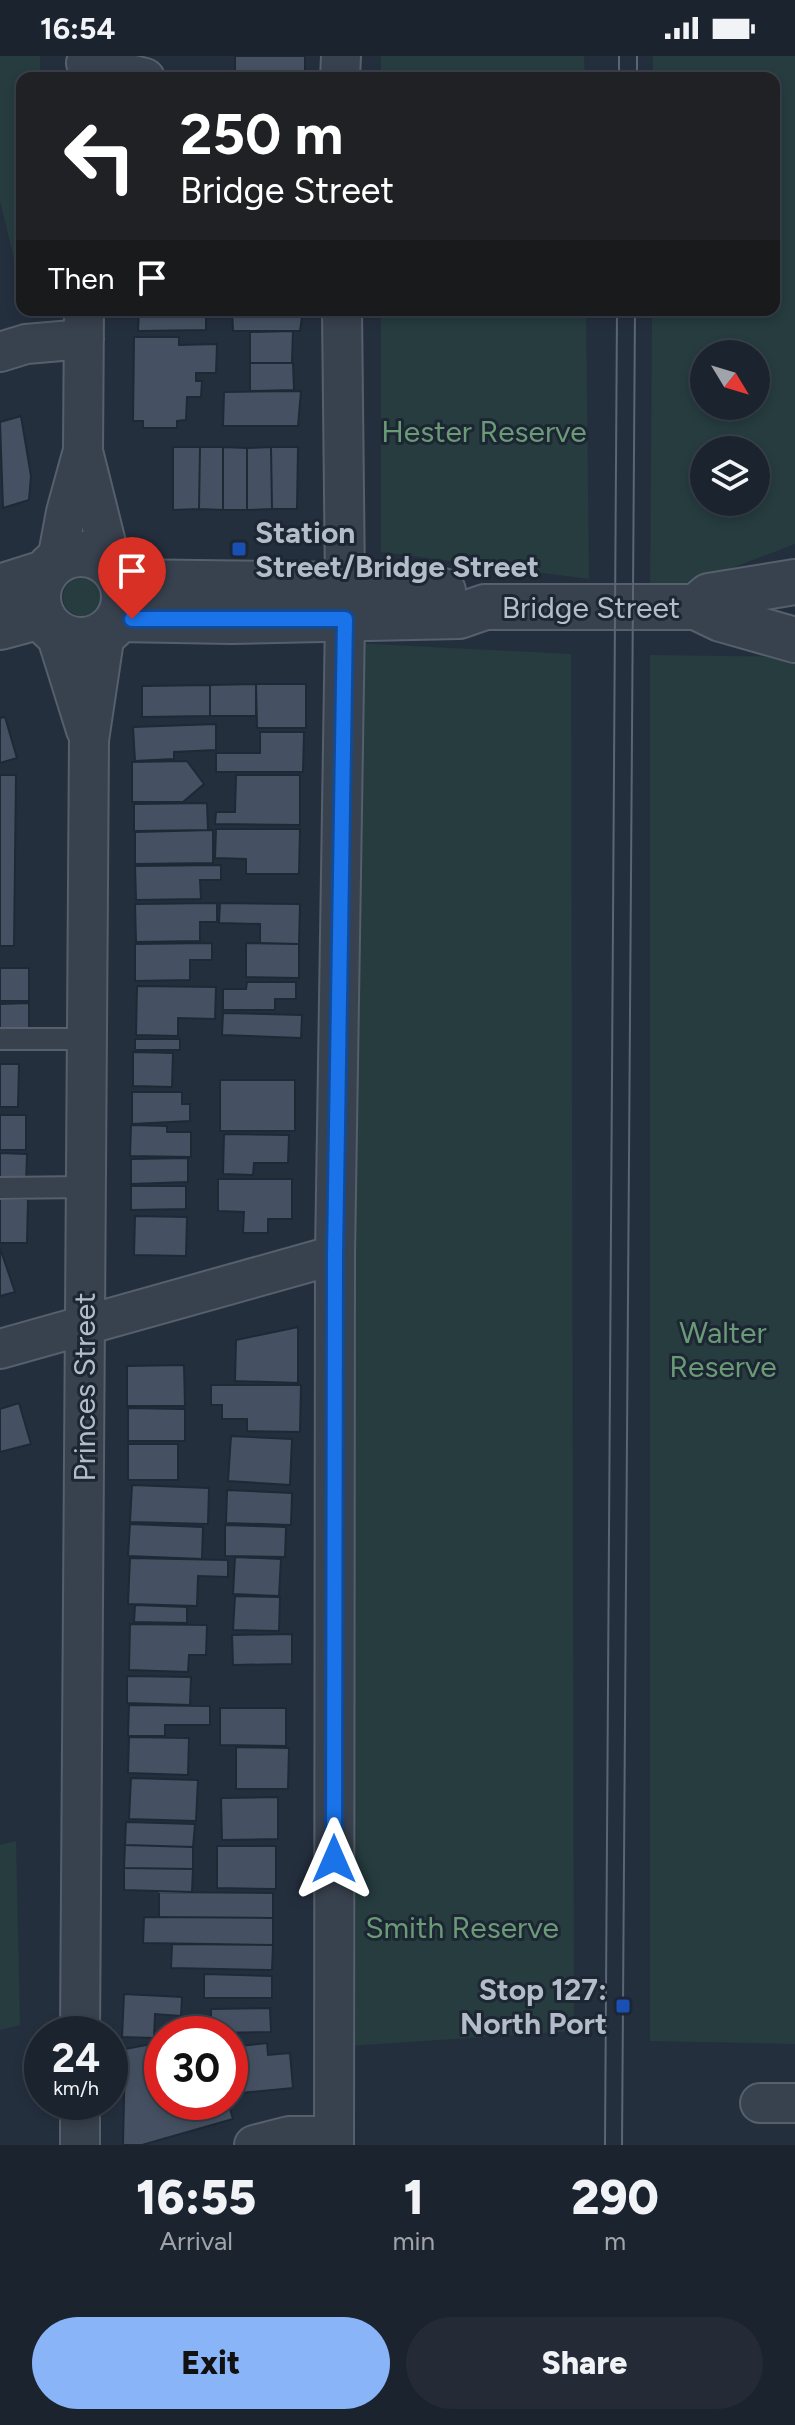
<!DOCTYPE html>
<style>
:root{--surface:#1b232e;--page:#242b36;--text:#f1f3f6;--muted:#a0a4aa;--line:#39404a;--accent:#8ab4f8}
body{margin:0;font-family:Figtree,sans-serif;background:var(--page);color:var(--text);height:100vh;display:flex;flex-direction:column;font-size:30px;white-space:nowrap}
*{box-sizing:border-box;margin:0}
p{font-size:26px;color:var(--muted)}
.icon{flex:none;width:44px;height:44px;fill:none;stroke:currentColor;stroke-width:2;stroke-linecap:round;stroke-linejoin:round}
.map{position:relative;height:2089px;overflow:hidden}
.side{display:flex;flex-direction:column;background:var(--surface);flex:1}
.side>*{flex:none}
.top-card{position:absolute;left:16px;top:16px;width:764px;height:244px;border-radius:16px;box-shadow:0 4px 12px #0003,0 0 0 2px var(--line);background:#202124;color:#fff;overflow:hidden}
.needle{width:52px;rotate:128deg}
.tools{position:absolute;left:690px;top:284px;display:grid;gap:16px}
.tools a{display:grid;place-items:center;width:80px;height:80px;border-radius:50%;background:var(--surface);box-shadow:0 4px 12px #0003,0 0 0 2px var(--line);font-size:40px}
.speed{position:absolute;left:24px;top:1960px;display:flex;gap:16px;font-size:40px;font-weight:700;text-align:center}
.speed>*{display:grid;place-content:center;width:104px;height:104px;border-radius:50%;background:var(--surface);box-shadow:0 4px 12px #0003,0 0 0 2px var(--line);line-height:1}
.speed small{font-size:20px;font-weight:400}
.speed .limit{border:12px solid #d22;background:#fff;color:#111}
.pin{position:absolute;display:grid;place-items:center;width:68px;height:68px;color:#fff;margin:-82px -34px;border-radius:50% 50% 50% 0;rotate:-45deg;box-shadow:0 0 8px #0007}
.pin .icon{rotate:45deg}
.me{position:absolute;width:88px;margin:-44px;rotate:0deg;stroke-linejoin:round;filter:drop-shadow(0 0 6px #0008)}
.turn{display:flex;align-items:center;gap:28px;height:168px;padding:0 32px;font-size:36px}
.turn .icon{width:104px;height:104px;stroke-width:2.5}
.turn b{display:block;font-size:56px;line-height:68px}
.then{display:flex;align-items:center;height:76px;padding:0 32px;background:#0003;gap:16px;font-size:30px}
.eta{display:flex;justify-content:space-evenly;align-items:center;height:136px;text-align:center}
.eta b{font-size:48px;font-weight:800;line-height:56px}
.cta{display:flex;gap:16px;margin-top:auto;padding:16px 32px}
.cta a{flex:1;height:92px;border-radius:48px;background:var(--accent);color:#111;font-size:32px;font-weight:800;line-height:92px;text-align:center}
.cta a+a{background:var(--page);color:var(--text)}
.status{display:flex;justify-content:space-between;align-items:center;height:56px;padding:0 40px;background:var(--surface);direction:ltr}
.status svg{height:22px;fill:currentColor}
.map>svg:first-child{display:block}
.green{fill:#263c3f;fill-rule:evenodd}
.building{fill:#455162;stroke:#1f2835;stroke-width:2}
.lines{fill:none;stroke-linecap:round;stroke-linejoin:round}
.service-casing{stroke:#565f6c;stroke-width:24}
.minor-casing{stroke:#565f6c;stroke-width:42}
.tertiary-casing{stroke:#565f6c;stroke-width:48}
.service{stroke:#38414e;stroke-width:20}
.minor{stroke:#38414e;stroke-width:38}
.tertiary{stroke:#38414e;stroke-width:44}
.tram{stroke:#5a6575;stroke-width:2}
.route-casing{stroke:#114b97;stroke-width:20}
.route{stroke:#1a73e8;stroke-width:14}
.transit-dot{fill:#1a4fb4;stroke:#1d2633;stroke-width:3}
.labels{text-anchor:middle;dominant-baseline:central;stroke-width:6;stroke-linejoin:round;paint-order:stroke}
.park-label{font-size:30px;fill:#6b9a76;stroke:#1d2633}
.poi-label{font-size:30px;font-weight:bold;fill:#b4bcc9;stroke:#1d2633;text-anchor:start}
.street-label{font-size:30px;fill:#b4bcc9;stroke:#1d2633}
</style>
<div class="status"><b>16:54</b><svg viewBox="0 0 49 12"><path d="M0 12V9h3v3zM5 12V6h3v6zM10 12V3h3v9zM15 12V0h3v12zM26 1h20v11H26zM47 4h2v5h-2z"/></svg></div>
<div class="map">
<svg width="795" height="2089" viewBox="0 0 795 2089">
<rect width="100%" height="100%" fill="#242f3e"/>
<path class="green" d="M 0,0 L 40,0 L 40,22 L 22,22 L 22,235 L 0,145 Z
M 381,0 L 584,0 L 585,22 L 381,22 Z
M 653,0 L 795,0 L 795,488 L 650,543 L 652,254 L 774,254 L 774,22 L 653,22 ZM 704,298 L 756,298 L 756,350 L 704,350 ZM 704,394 L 756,394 L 756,446 L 704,446 Z
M 381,254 L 586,254 L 589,523 L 381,496 Z
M63 541a19 19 0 1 1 38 0a19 19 0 1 1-38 0Z
M 352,587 L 571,598 L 574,1975 L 348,1990 Z
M 650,599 L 795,601 L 795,1988 L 650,1985 Z
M 16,1785 L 20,1969 L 0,1974 L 0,1789 Z"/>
<path class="building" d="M 235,0 L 305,0 L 305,18 L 235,17 Z
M 139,254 L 206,254 L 206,274 L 138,275 Z
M 232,254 L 303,254 L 300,275 L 233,275 Z
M 293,275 L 292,307 L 250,307 L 250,276 Z
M 134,281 L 179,281 L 179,289 L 217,288 L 216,317 L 196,317 L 196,325 L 202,325 L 201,341 L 187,341 L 186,364 L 177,365 L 177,372 L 143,372 L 143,365 L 133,365 Z
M 250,307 L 293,307 L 294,334 L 250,335 Z
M 301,335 L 298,370 L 223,370 L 224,336 Z
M 21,360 L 31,420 L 29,444 L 3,452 L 0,366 Z
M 173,391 L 200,391 L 199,453 L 173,454 Z
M 200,391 L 223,391 L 223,454 L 199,453 Z
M 223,391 L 247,392 L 247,454 L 223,454 Z
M 271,391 L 272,453 L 247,454 L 247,392 Z
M 271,391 L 298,391 L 297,453 L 272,453 Z
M 256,628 L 306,628 L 306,672 L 257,672 Z
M 256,628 L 256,660 L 210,660 L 210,629 Z
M 210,629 L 210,660 L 142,661 L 142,630 Z
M 5,661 L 17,702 L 0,707 L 0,662 Z
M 216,668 L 216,694 L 174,696 L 174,703 L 135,705 L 133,671 Z
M 260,676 L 304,676 L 303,716 L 216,716 L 216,697 L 260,697 Z
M 187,705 L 204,728 L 183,746 L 132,746 L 132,706 Z
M 0,719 L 16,719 L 14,890 L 0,890 Z
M 236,719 L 300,719 L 300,769 L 215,768 L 216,756 L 235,756 Z
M 207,747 L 208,774 L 134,775 L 134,748 Z
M 216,773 L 300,773 L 299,818 L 246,818 L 246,803 L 215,802 Z
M 213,774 L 213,807 L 135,808 L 135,776 Z
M 221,809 L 221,824 L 200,824 L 201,843 L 136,844 L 135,810 Z
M 217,847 L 217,866 L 200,866 L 200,885 L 136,886 L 135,848 Z
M 220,847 L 300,848 L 299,888 L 260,887 L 260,868 L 219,867 Z
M 212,887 L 212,904 L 190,904 L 190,924 L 135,925 L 135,888 Z
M 246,887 L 299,888 L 299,922 L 246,921 Z
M 0,912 L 29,912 L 29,945 L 0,945 Z
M 247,926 L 296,926 L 296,943 L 275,943 L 275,954 L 223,954 L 223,933 L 246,933 Z
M 137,930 L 216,931 L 215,963 L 178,962 L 178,980 L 136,979 Z
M 29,947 L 29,977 L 0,977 L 0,948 Z
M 223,957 L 302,959 L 301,982 L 222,979 Z
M 135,983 L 180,983 L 180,994 L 135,994 Z
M 133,996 L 173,997 L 172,1031 L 133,1030 Z
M 0,1008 L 19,1008 L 18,1051 L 0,1051 Z
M 220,1024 L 295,1024 L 295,1075 L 220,1075 Z
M 132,1036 L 182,1036 L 182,1048 L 190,1048 L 190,1065 L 132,1068 Z
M 0,1059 L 26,1059 L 26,1094 L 0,1094 Z
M 131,1069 L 167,1070 L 167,1076 L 191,1076 L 191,1101 L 130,1100 Z
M 224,1078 L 289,1079 L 288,1107 L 254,1107 L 253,1119 L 223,1118 Z
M 0,1097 L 27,1098 L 26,1128 L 0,1127 Z
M 188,1102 L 188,1126 L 131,1128 L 131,1103 Z
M 218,1123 L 292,1123 L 292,1163 L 268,1163 L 268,1177 L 243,1177 L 244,1156 L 218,1155 Z
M 131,1130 L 186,1130 L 186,1153 L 131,1154 Z
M 0,1143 L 28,1143 L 27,1187 L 0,1187 Z
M 135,1160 L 187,1161 L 186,1200 L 134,1199 Z
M 0,1192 L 15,1236 L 0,1240 Z
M 298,1271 L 298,1327 L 235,1325 L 236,1284 Z
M 184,1309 L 185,1350 L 127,1350 L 127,1310 Z
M 211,1329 L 301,1329 L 300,1376 L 247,1375 L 247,1363 L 222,1363 L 222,1349 L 211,1349 Z
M 19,1347 L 31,1388 L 0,1396 L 0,1353 Z
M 128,1352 L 185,1353 L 185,1385 L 128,1385 Z
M 231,1380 L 292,1383 L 290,1429 L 228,1425 Z
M 128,1388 L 178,1388 L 178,1424 L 128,1424 Z
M 132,1429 L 209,1432 L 208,1468 L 130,1466 Z
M 227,1434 L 292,1437 L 291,1469 L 226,1467 Z
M 130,1468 L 203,1471 L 202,1503 L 128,1500 Z
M 225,1469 L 286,1471 L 285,1501 L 225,1500 Z
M 235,1501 L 281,1503 L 279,1540 L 233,1538 Z
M 130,1502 L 228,1504 L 228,1521 L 198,1520 L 197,1550 L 128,1548 Z
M 235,1540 L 280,1541 L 279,1575 L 233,1574 Z
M 135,1549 L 187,1551 L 187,1567 L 134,1566 Z
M 130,1568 L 207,1569 L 206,1599 L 189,1599 L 188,1616 L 129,1614 Z
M 292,1578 L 292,1608 L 233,1609 L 232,1579 Z
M 127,1620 L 191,1621 L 190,1649 L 127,1647 Z
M 129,1649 L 210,1650 L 210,1669 L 165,1669 L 165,1680 L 128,1680 Z
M 220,1652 L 286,1652 L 286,1690 L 220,1689 Z
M 129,1681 L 189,1682 L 188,1719 L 128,1717 Z
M 236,1691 L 289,1692 L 288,1733 L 236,1733 Z
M 131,1722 L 198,1724 L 196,1765 L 129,1763 Z
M 278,1741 L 278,1783 L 222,1784 L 221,1742 Z
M 126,1766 L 195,1768 L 193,1791 L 125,1789 Z
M 125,1789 L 193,1791 L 193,1813 L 124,1812 Z
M 217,1790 L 276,1790 L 276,1833 L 217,1832 Z
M 124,1812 L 193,1813 L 192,1836 L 124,1834 Z
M 159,1836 L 273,1837 L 273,1862 L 159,1861 Z
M 144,1861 L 273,1862 L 273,1889 L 143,1887 Z
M 172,1888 L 273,1889 L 272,1914 L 171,1912 Z
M 204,1918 L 272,1920 L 272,1942 L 204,1942 Z
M 124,1938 L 182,1941 L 181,1960 L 155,1958 L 154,1982 L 122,1981 Z
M 270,1952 L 271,1976 L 211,1977 L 211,1953 Z
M 162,1986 L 162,2046 L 228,2046 L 233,2063 L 142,2089 L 123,2089 L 125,1993 Z
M 267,1987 L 268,1999 L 290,1997 L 293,2032 L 240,2037 L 237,2008 L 230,2009 L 230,1991 Z"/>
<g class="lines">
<defs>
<path id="service" d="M 0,983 L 87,983
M 0,1132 L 86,1131"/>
<path id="minor" d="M 86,7 L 145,22
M 340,22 L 341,0
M 84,254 L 83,395 L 112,511
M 342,254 L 345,529
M 0,296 L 26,288 L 84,283
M 57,504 L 66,456 L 82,398
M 56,578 L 86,674
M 0,1293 L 335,1199
M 80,1978 L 89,684 L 105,577
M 760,2047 L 795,2047
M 80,2089 L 80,2046
M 254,2089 L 289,2080 L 334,2080
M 334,2089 L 335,1199 L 345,563"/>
<path id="tertiary" d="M38 541a43 43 0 1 1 86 0a43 43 0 1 1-86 0Z
M 122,526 L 345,529 L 443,535
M 0,531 L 44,517
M 696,551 L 709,540 L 795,526
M 119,563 L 232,565 L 459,560 L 485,551 L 696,551 L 721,563 L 795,584
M 0,571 L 41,560"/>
</defs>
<use href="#service" class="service-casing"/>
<use href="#minor" class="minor-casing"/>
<use href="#tertiary" class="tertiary-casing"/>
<use href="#service" class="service"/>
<use href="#minor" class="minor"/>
<use href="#tertiary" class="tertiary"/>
<path class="tram" d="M 619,22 L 619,0
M 637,22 L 637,0
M 605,2089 L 617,254
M 622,2089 L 635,254"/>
</g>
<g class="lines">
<defs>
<path id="route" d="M 132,563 L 345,563 L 335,1199 L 334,1803"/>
</defs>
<use href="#route" class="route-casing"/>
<use href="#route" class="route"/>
</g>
<g class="transit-dot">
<rect x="231" y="485" width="16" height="16" rx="4"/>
<rect x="615" y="1942" width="16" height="16" rx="4"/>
</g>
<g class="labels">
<g class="park-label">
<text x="484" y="375">Hester Reserve</text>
<text x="723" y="1276">Walter<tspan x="723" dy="34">Reserve</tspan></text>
<text x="462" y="1871">Smith Reserve</text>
</g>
<g class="poi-label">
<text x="255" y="476">Station<tspan x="255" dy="34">Street/Bridge Street</tspan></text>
<text x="607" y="1933" text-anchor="end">Stop 127:<tspan x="607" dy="34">North Port</tspan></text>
</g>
<g class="street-label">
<text x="591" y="551">Bridge Street</text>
<text transform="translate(84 1331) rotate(-90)">Princes Street</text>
</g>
</g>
</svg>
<div class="tools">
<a><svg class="needle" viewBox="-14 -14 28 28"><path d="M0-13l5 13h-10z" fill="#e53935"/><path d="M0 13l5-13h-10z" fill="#a0a4aa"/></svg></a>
<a><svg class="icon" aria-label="layers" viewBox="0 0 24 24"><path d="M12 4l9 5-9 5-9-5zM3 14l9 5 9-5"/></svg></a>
</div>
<div class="speed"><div>24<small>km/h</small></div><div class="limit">30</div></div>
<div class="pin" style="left:132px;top:563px;background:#d93025"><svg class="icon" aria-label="arrive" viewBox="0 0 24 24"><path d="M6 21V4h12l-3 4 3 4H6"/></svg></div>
<svg class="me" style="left:334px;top:1803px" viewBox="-20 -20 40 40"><path d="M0-17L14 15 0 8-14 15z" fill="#1a73e8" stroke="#fff" stroke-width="4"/></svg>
<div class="top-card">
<div class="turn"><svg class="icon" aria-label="left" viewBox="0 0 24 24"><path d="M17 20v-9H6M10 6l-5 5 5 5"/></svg><div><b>250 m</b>Bridge Street</div></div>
<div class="then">Then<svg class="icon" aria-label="arrive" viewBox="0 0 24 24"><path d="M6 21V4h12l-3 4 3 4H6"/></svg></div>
</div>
</div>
<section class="side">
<div class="eta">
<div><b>16:55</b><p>Arrival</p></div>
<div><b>1</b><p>min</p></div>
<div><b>290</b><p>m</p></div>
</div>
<div class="cta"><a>Exit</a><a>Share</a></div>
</section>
